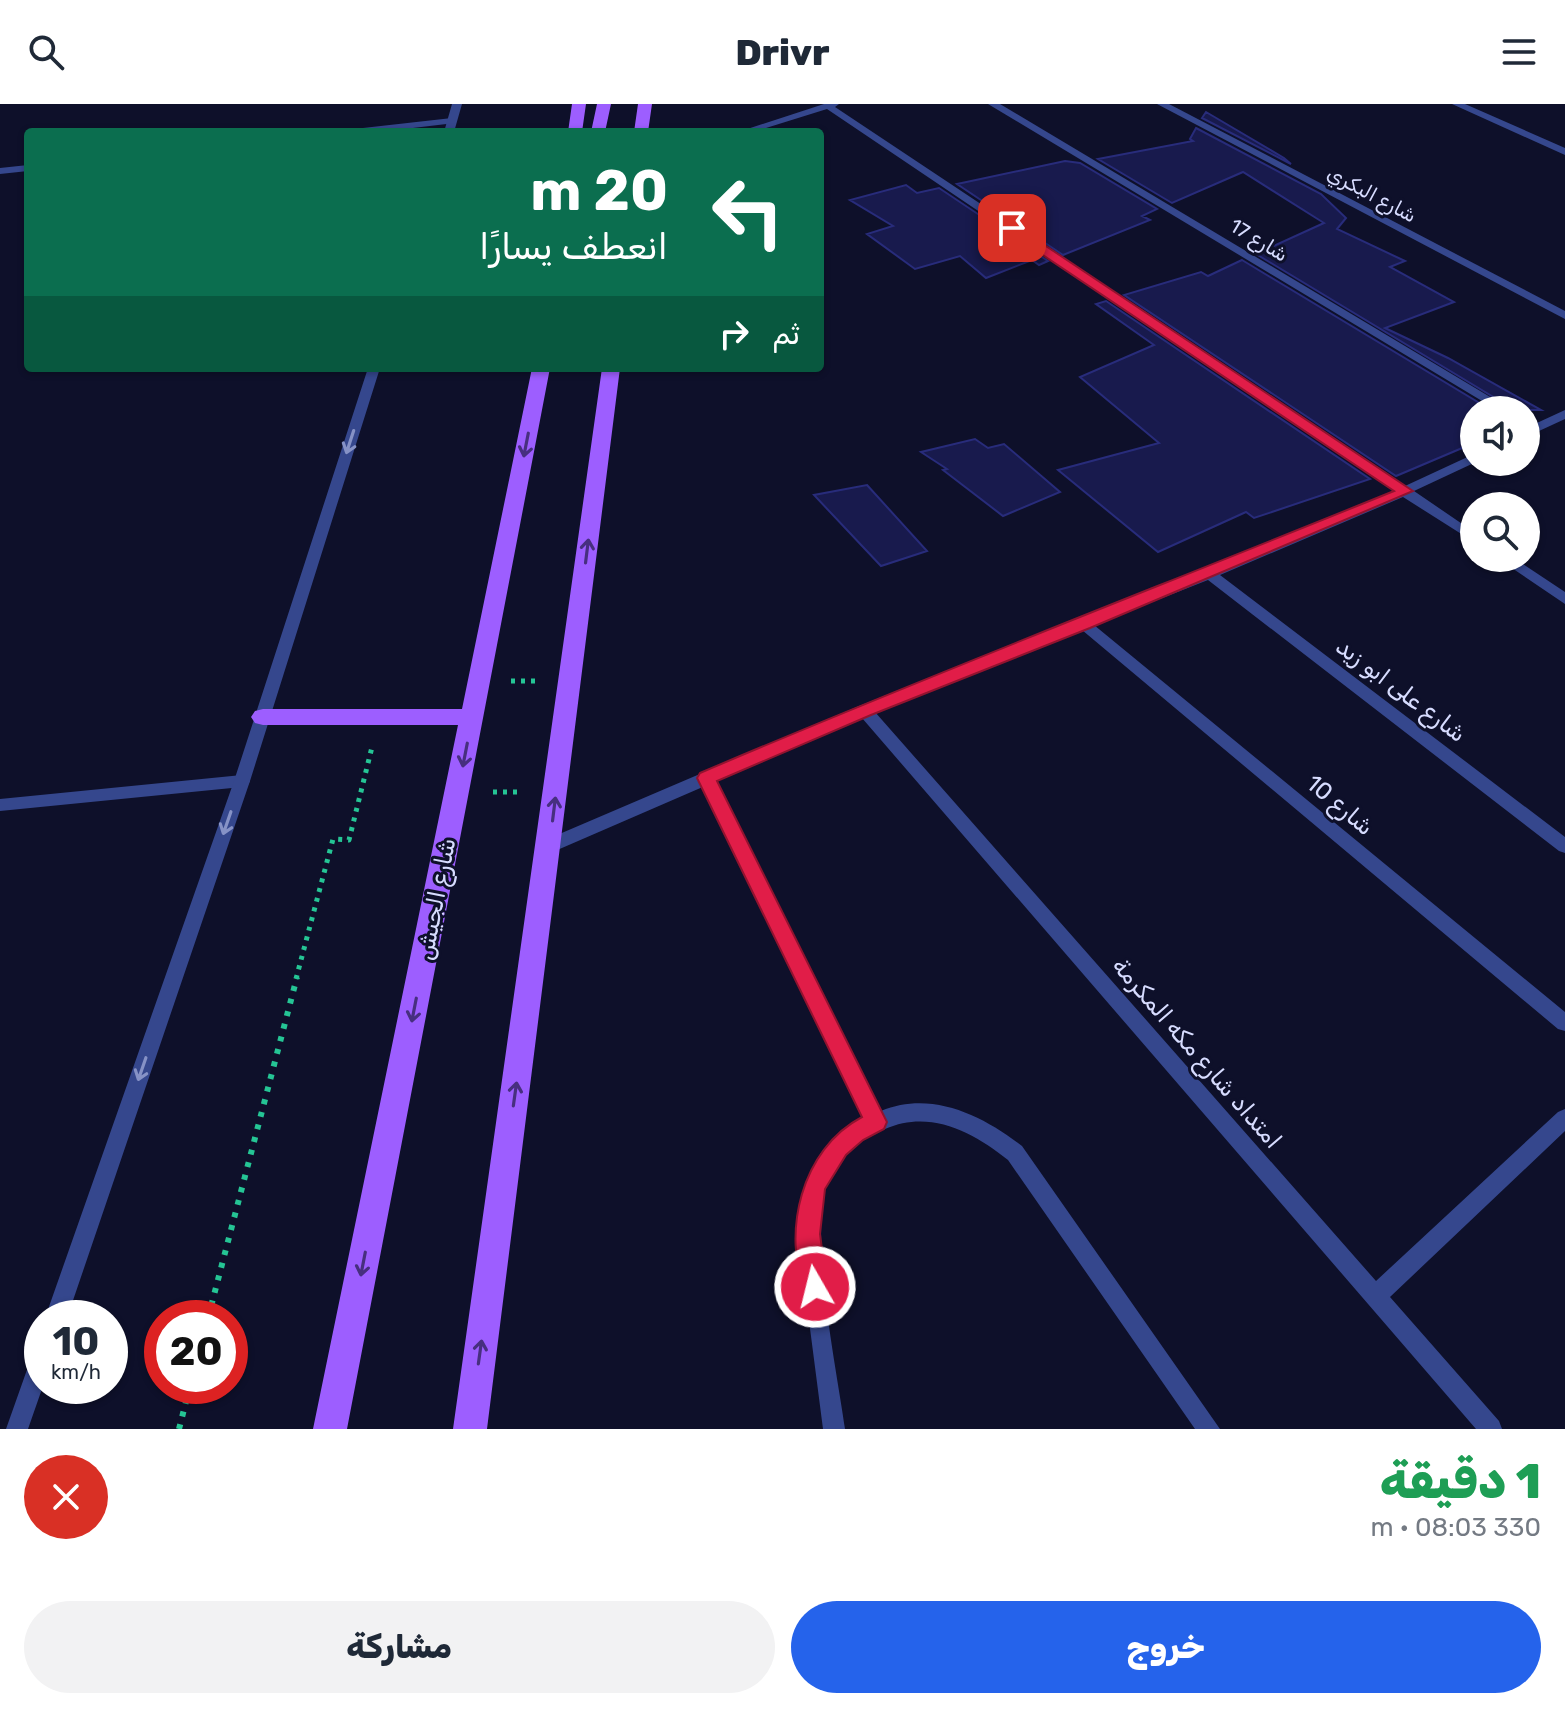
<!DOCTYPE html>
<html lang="ar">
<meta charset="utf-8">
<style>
:root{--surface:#fff;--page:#f2f2f3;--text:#1f2937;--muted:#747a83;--accent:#2563eb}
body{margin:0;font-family:Rubik,"Noto Naskh Arabic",sans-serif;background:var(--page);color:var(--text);direction:rtl;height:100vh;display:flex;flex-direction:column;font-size:30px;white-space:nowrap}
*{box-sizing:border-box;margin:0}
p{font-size:26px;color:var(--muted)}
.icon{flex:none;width:44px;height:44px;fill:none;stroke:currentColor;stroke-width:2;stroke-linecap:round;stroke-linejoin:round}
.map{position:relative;height:1325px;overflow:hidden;direction:ltr}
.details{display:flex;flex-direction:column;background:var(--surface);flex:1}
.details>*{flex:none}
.top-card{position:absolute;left:24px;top:24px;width:800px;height:244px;border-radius:8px;box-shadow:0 2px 6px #0004;direction:rtl;background:#0b6e4f;color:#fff;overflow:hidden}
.buttons{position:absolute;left:1460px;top:292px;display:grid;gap:16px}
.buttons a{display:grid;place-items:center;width:80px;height:80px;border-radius:50%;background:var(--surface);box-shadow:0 2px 6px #0004;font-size:40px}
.speed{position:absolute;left:24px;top:1196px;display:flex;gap:16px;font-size:40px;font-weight:700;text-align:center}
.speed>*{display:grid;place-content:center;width:104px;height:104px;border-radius:50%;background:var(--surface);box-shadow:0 2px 6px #0004;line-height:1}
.speed small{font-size:20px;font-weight:400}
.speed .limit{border:12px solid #d22;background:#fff;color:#111}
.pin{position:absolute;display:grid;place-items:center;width:68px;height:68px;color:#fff;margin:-34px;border-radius:16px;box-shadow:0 4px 12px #0006}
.me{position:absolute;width:88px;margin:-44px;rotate:352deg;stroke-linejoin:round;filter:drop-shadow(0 0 6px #0008)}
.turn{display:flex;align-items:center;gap:28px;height:168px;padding:0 24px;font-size:36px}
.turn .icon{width:104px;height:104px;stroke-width:2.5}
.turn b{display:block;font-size:56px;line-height:68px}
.then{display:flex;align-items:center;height:76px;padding:0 24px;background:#0003;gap:16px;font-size:30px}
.round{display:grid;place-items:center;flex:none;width:84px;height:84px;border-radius:42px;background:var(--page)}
.head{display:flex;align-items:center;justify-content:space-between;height:136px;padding:0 24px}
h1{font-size:48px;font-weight:800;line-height:60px;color:#1e9e55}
.action{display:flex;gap:16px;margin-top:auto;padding:16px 24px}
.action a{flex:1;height:92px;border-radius:48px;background:var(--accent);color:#fff;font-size:32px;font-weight:800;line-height:92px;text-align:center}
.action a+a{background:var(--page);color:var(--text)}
header{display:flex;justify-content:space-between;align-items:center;height:104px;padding:0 24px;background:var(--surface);font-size:36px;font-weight:800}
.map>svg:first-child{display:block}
.building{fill:#181a4d;stroke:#282c7b;stroke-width:2}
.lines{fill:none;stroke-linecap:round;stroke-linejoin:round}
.path-far1{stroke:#25c595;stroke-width:5;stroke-dasharray:4 6;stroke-linecap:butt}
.path{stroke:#25c595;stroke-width:6;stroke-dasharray:5 8;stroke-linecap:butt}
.service{fill:#35478d;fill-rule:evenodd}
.minor{fill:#35478d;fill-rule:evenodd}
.tertiary{fill:#35478d;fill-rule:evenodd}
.primary{fill:#9d5eff;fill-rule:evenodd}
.oneway{stroke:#8692c6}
.oneway2{stroke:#472f7f}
.route{fill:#e11d48;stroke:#92132f;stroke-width:2}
.labels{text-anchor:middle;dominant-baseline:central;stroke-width:6;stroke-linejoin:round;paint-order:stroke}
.far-street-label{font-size:20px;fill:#d7dcff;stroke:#0e102a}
.street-label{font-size:24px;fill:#d7dcff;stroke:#0e102a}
</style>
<header><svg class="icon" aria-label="menu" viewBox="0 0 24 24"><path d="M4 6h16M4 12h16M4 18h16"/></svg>Drivr<svg class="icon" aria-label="search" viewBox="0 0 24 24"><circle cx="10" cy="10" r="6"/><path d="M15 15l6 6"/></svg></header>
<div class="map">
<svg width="1565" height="1325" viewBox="0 0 1565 1325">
<rect width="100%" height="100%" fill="#0e102a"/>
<path class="building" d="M 1206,8 L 1284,54 L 1291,60 L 1202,14 Z
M 1196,24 L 1321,90 L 1346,114 L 1337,125 L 1405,157 L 1390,163 L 1454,198 L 1385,224 L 1448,254 L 1541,306 L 1515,306 L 1256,150 L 1324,119 L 1243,68 L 1172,99 L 1098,55 L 1193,37 L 1190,35 Z
M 1065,57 L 1080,59 L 1157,105 L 1142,112 L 1150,116 L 1063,151 L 957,80 Z
M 906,81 L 917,89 L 939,84 L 1048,157 L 1039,161 L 1032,156 L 986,174 L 960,152 L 915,165 L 867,130 L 893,122 L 850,96 Z
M 1242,156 L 1491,306 L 1474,306 L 1474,339 L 1396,372 L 1124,191 L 1201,168 L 1208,172 Z
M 1106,197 L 1370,375 L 1254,414 L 1246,408 L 1158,448 L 1058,366 L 1159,339 L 1080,273 L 1154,241 L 1096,200 Z
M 975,335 L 988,344 L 1004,340 L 1060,388 L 1003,412 L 943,366 L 947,365 L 921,348 Z
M 867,381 L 927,447 L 881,462 L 814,391 Z"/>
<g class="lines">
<path class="path-far1" d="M 511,577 L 537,577
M 493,688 L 519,688
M 296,875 L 333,735 L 349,736 L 372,643"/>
<path class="path" d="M 208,1214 L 297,873
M 179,1325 L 190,1282"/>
<path class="service" d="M 706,668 L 712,670 L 714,674 L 881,1007 C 931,986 982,1011 1022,1042 L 1220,1325 L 1195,1325 L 1008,1056 C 973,1028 930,1005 885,1025 C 863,1034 841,1048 830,1071 C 806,1122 837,1265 845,1325 L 823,1325 C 818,1286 813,1248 808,1209 C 799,1140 784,1049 864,1015 L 698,674 L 700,670 Z"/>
<path class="minor" d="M 824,0 L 839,0 L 835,3 L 1405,382 L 1474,350 L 1476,358 L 1414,387 L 1474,428 L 1474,438 L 1403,393 L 1220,471 L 1565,733 L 1565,749 L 1559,747 L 1208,476 L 1094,521 L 1565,908 L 1565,927 L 1558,925 L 1082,526 L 875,608 L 1376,1177 L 1558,1008 L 1565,1005 L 1565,1027 L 1390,1193 L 1499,1317 L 1502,1325 L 1476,1325 L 862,614 L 555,747 L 543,747 L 541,742 L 543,737 L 859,602 L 1243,451 L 1394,387 L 827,5 L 753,28 L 738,28 Z
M 988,0 L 1000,0 L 1512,306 L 1497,306 Z
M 1157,0 L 1169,0 L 1565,207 L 1565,215 Z
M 1452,0 L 1465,0 L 1565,44 L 1565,51 Z
M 452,14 L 455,15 L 455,19 L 379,28 L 349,28 L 354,25 Z
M 28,61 L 28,67 L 0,70 L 0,64 Z
M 1565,306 L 1565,315 L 1526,333 L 1526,324 Z
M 1497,454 L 1514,454 L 1565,488 L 1565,500 Z
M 242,671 L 248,673 L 250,677 L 248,681 L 242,683 L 0,707 L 0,695 Z"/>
<path class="tertiary" d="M 452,0 L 462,0 L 454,28 L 444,28 Z
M 368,264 L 380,264 L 250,677 L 67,1214 L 45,1214 L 234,677 Z
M 42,1243 L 43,1282 L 28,1325 L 6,1325 L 34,1246 Z"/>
<path class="primary" d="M 572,0 L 586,0 L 582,28 L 568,28 Z
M 597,0 L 611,0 L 605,28 L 591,28 Z
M 638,0 L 652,0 L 648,28 L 634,28 Z
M 532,264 L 550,264 L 347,1325 L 313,1325 L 458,621 L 263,621 L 255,619 L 251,613 L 255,607 L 263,605 L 462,605 Z
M 602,264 L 620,264 L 487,1325 L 453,1325 Z"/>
</g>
<defs><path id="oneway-shaft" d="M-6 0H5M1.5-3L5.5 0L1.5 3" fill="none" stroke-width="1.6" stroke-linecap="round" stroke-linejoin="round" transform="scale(2)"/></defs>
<g class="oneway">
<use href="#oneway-shaft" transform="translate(350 338) rotate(108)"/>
<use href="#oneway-shaft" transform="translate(227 719) rotate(109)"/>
<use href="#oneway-shaft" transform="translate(142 965) rotate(109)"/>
</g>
<g class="oneway2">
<use href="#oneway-shaft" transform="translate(526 341) rotate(101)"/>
<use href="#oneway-shaft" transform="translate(587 447) rotate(-83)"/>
<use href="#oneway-shaft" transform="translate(465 651) rotate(101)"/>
<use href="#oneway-shaft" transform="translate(554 705) rotate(-83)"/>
<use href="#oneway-shaft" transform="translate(414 906) rotate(101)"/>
<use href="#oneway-shaft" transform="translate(515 990) rotate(-82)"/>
<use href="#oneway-shaft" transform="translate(363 1160) rotate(101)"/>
<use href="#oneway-shaft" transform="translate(480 1248) rotate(-82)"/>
</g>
<path class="route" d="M 1007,122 L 1016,122 L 1413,387 L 1090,524 L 871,611 L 717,677 L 887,1018 L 884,1025 L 863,1036 L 846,1051 L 825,1085 L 820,1130 L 827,1183 L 824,1191 L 815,1195 L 806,1191 C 781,1129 801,1045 862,1013 L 697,674 L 700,669 C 929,571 1163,481 1394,387 L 1007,127 Z"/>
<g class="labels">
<g class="far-street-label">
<text transform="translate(1372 90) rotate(28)">شارع البكري</text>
<text transform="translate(1259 136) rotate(31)">شارع 17</text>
</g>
<g class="street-label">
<text transform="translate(1401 586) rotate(37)">شارع على ابو زيد</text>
<text transform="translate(1340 701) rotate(40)">شارع 10</text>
<text transform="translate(436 795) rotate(-79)">شارع الجيش</text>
<text transform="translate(1197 949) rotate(49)">امتداد شارع مكه المكرمة</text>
</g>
</g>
</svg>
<div class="buttons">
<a><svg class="icon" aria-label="sound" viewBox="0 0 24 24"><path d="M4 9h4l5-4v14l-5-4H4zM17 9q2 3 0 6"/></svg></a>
<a><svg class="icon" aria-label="search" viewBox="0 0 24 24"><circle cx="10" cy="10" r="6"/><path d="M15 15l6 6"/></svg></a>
</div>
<div class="speed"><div>10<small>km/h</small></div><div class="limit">20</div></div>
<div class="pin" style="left:1012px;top:124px;background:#d93025"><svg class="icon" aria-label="arrive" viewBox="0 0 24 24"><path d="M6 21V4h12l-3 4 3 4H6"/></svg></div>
<svg class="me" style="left:815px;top:1183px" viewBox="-20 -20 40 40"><circle r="17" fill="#e11d48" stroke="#fff" stroke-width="3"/><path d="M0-11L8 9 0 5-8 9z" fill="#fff"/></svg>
<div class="top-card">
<div class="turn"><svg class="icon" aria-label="left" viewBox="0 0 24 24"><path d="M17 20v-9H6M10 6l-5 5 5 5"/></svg><div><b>20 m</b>انعطف يسارًا</div></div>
<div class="then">ثم<svg class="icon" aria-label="right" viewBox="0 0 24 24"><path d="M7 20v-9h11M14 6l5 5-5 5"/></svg></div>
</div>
</div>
<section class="details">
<div class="head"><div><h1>1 دقيقة</h1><p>330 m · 08:03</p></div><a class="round" style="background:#d93025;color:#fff"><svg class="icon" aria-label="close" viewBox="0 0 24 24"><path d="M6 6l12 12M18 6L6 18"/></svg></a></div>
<div class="action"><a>خروج</a><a>مشاركة</a></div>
</section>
